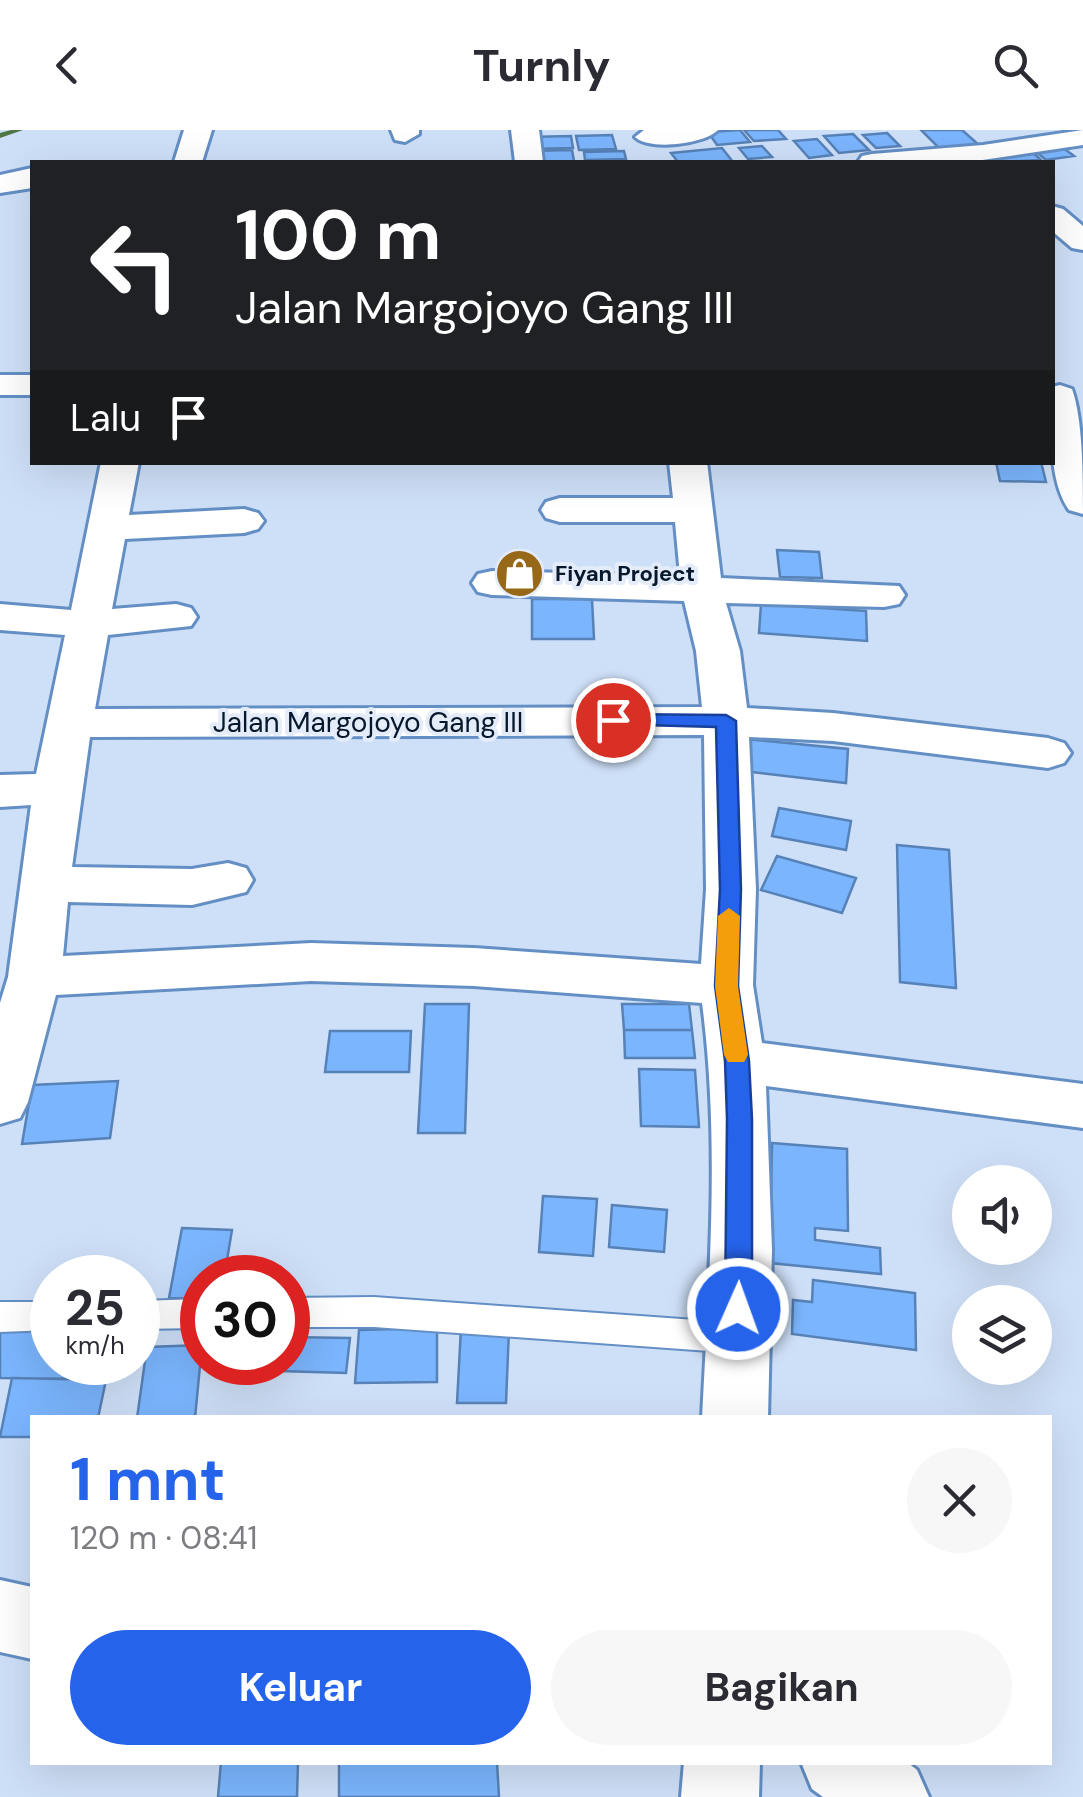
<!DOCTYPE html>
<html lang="id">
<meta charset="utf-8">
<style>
:root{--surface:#fff;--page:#f7f7f7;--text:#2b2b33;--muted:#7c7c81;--accent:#2563eb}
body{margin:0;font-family:"DM Sans",sans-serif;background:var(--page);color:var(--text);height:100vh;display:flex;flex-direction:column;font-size:38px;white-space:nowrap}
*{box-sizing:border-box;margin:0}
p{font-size:32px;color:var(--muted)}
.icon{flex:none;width:55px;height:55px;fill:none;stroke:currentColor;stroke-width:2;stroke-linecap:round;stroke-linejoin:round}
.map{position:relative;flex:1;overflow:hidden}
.details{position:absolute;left:30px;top:1285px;width:1022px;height:350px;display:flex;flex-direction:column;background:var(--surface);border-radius:0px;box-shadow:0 10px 40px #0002}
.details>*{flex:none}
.guide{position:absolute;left:30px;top:30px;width:1025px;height:305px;border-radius:0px;box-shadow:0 10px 40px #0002;background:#202124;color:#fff;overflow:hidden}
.tools{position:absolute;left:952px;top:1035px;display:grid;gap:20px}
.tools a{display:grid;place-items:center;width:100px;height:100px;border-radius:50%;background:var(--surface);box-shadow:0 10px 40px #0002;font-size:50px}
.speed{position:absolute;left:30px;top:1125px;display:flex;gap:20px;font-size:50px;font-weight:700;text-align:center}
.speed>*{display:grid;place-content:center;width:130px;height:130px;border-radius:50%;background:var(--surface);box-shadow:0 10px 40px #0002;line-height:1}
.speed small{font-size:25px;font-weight:400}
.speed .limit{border:15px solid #d22;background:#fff;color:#111}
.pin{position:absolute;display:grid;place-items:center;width:85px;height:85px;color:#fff;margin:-42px;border:5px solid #fff;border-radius:50%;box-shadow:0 2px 10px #0007}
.me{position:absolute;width:110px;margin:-55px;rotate:2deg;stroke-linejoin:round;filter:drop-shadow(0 0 8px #0008)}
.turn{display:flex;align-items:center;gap:35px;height:210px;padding:0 40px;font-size:45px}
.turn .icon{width:130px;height:130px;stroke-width:2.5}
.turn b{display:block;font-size:70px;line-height:85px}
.then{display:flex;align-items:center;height:95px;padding:0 40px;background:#0003;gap:20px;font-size:38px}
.round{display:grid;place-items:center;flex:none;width:105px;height:105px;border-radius:52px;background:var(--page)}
.summary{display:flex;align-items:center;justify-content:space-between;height:170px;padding:0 40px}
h1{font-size:60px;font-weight:700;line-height:75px;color:var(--accent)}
.cta{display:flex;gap:20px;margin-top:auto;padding:20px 40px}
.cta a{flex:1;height:115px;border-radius:60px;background:var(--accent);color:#fff;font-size:40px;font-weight:700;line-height:115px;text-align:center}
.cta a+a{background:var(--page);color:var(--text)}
header{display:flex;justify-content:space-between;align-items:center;height:130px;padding:0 40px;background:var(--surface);font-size:45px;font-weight:700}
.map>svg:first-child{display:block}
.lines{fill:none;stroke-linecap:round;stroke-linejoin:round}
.stream{fill:#4e7544;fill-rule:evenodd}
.building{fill:#7bb5fd;stroke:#5782b7;stroke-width:2.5}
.service-casing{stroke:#648fc5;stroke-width:4}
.minor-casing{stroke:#648fc5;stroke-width:6}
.service{fill:#fff;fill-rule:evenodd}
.minor{fill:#fff;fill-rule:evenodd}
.route{fill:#2563eb;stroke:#184099;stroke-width:2.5}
.slow{fill:#f59e0b}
.labels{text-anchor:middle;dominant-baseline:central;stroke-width:8;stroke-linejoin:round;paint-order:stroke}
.far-poi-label{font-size:22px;font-weight:bold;fill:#07172c;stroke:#e3ecf8;text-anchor:start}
.street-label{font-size:28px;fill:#07172c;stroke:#e3ecf8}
</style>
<header><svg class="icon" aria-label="back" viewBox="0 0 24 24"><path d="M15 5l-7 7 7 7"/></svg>Turnly<svg class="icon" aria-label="search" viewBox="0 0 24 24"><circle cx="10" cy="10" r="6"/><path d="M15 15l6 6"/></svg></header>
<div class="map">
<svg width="1083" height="1667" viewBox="0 0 1083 1667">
<rect width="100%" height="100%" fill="#cee0f8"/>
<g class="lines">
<path class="stream" d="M 11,0 L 23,0 L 0,8 L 0,3 Z"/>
</g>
<path class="building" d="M 740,0 L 750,12 L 717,15 L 708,2 Z
M 744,0 L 778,0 L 786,9 L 754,11 Z
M 921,0 L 962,0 L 979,15 L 940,19 Z
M 887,3 L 900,16 L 876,18 L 863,5 Z
M 853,4 L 869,20 L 839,23 L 824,6 Z
M 612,5 L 616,19 L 579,20 L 576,6 Z
M 571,6 L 573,18 L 530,19 L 528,7 Z
M 817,9 L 832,25 L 809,28 L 794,11 Z
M 762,16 L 772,27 L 748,29 L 739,18 Z
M 1062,17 L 1074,26 L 1046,30 L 1034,20 Z
M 722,18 L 733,32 L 678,32 L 671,23 Z
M 572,20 L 574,31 L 531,32 L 530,21 Z
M 1030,20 L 1041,30 L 999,32 L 990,25 Z
M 624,21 L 626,29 L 585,30 L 584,22 Z
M 996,332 L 1041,332 L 1046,352 L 1000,351 Z
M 777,420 L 819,422 L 822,448 L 780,447 Z
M 532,469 L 592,469 L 594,509 L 532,509 Z
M 761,474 L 866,481 L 867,511 L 759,503 Z
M 746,609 L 848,619 L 846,653 L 743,641 Z
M 779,678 L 851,691 L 846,720 L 772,706 Z
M 897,715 L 949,720 L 956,858 L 900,852 Z
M 777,726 L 856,748 L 842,783 L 761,760 Z
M 425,874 L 469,874 L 465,1003 L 418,1003 Z
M 622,874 L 689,874 L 692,900 L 624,900 Z
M 624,900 L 692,900 L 695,928 L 625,928 Z
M 330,901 L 411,901 L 409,942 L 325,942 Z
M 639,939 L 695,940 L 699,997 L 641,996 Z
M 118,951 L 110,1008 L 22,1014 L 32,955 Z
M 772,1013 L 847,1019 L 848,1101 L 815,1098 L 815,1110 L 880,1118 L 881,1144 L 770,1133 Z
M 543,1066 L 597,1069 L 593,1126 L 539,1122 Z
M 612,1075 L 667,1080 L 664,1122 L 609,1117 Z
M 182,1098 L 232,1100 L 224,1148 L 202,1148 L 202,1169 L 169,1168 Z
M 813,1150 L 915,1163 L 916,1220 L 792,1204 L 793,1170 L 812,1172 Z
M 0,1198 L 52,1199 L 52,1232 L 90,1232 L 87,1249 L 0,1248 Z
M 437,1198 L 437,1252 L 355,1253 L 359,1200 Z
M 461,1198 L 509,1199 L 506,1273 L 457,1273 Z
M 288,1207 L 350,1208 L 346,1243 L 279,1241 L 280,1232 L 288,1232 Z
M 202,1215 L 195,1288 L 137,1288 L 147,1217 Z
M 12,1248 L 106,1250 L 98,1288 L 32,1288 L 32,1307 L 0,1307 Z
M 221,1632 L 298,1632 L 297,1667 L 218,1667 Z
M 339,1632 L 497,1632 L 499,1667 L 339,1667 Z"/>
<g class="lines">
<defs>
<path id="service" d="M 374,1167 L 737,1193 L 749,1197 L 754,1208 L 749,1219 L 737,1223 L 374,1197 L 288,1197 L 288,1168 Z
M 202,1169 L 202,1198 L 138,1199 L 138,1171 Z
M 0,1172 L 52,1172 L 52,1200 L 0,1202 Z"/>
<path id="minor" d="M 184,0 L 212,0 L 202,32 L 174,32 Z
M 391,0 L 419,0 L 419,4 L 405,12 L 395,10 Z
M 511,0 L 539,0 L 543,32 L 515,32 Z
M 644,0 L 718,0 C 705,14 649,21 635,7 Z
M 1083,0 L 1083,15 L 969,32 L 858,32 L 862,26 L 872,24 L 983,15 Z
M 32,38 L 32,58 L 0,63 L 0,45 Z
M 1052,76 L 1063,79 L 1083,96 L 1083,120 L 1072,118 L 1052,101 Z
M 0,245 L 32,245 L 32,265 L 0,265 Z
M 1060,255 L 1072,259 C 1083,289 1083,347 1083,384 L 1069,380 C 1047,348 1052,295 1052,257 Z
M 101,332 L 139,332 L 129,385 L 244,379 L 258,383 L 264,391 L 258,399 L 244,403 L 125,409 L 112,479 L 176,474 L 191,478 L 197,487 L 191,496 L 108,505 L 95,579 L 702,577 L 696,521 L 684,471 L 492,465 L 478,462 L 472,453 L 478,444 L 492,441 L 680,446 L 675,392 L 560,392 L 546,388 L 541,380 L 546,372 L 560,368 L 673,368 L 669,332 L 707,332 L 721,448 L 899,456 L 905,465 L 899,474 L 884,477 L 726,473 L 740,521 L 747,578 L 833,583 L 1048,608 L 1064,613 L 1071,623 L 1064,633 L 1048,638 L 833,611 L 749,607 L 756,759 L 753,855 L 762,913 L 1083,954 L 1083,998 L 766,956 L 772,1120 L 768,1288 L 702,1288 C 709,1150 720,1010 702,873 L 474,856 L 311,851 L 56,865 L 28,972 L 20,988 L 0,994 L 0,873 L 8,847 L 31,675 L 0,677 L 0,645 L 36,644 L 65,505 L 0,500 L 0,474 L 71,480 ZM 704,605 L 706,759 L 701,834 L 474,818 L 311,813 L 63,826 L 68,772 L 192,775 L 246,762 L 253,750 L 246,738 L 228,733 L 192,739 L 72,737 L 90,607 Z
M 0,1450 L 32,1457 L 32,1529 L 0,1522 Z
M 684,1632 L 760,1632 L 759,1667 L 681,1667 Z
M 801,1632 L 907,1632 L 917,1640 L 929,1667 L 823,1667 L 812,1659 Z"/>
</defs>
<use href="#service" class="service-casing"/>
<use href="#minor" class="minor-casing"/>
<use href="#service" class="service"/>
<use href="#minor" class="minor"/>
</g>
<path class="route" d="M 613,584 L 726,585 L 736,591 L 741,759 L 738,856 L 749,931 L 752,989 L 752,1179 L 748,1187 L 738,1191 L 729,1187 L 725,1179 L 727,989 L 725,931 L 715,856 L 720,759 L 716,597 L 606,594 L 606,585 Z"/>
<path class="slow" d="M 729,778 L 740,786 L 738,856 L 748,925 L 744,932 L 728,932 L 724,925 L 715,856 L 718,786 Z"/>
<defs>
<symbol id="shop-disc" viewBox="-11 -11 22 22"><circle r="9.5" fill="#976818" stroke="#e3ecf8"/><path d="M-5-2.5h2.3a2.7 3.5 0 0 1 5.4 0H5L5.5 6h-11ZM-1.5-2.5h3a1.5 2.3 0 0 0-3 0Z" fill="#fff"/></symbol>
</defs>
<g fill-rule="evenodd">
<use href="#shop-disc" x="492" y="416" width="55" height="55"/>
</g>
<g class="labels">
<g class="far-poi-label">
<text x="555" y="443">Fiyan Project</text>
</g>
<g class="street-label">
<text x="368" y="592">Jalan Margojoyo Gang III</text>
</g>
</g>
</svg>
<div class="tools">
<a><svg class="icon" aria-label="sound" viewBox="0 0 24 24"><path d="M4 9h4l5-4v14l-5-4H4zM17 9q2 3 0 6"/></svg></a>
<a><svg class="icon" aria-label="layers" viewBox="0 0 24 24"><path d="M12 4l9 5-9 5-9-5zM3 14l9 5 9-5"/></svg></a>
</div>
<div class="speed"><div>25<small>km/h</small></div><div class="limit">30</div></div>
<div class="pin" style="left:613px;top:590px;background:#d93025"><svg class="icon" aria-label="arrive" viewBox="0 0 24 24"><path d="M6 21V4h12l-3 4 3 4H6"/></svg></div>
<svg class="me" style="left:738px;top:1179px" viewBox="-20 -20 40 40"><circle r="17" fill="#2563eb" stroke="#fff" stroke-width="3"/><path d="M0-11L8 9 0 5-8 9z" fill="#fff"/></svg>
<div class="guide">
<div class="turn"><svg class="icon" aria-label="left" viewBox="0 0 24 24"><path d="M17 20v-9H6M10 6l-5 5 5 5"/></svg><div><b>100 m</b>Jalan Margojoyo Gang III</div></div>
<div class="then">Lalu<svg class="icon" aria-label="arrive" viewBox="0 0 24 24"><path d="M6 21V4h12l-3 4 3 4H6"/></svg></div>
</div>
<section class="details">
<div class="summary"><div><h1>1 mnt</h1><p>120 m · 08:41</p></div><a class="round"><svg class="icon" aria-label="close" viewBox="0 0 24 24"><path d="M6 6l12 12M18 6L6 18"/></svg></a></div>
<div class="cta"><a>Keluar</a><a>Bagikan</a></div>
</section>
</div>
